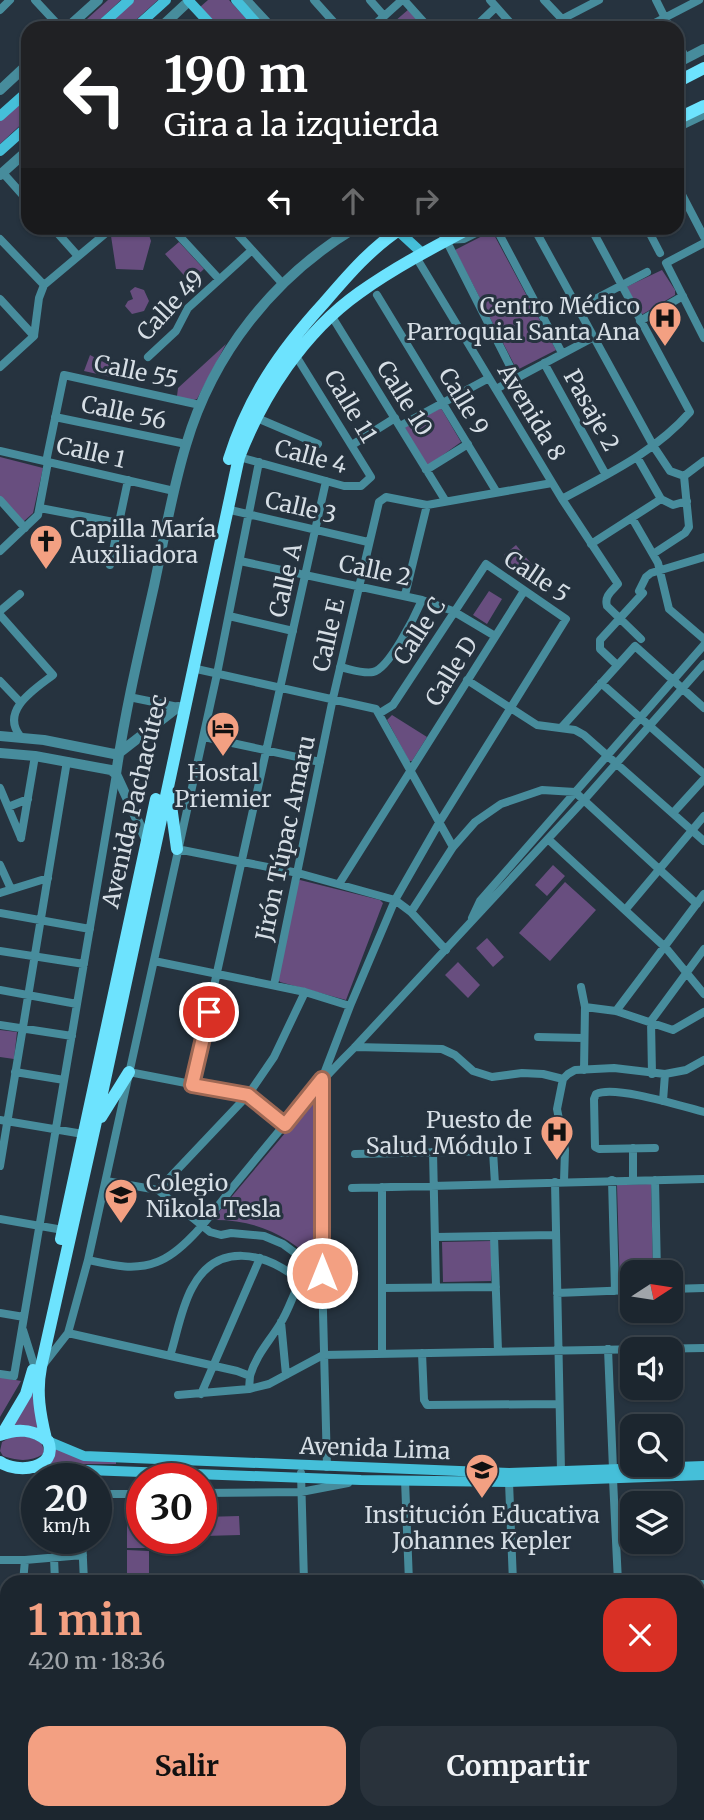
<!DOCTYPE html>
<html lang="es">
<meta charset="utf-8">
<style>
:root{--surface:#1c262f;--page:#29323b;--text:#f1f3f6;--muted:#a0a5aa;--line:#3a434b;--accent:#f3a082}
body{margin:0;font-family:Merriweather,serif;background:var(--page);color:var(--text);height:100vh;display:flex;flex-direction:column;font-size:26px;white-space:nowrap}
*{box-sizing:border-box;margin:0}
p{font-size:23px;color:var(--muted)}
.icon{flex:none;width:38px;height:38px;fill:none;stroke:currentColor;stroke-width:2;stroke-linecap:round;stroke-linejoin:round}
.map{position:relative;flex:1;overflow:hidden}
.drawer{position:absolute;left:0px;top:1575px;width:705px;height:245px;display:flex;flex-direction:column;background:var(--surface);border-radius:21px 21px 0 0;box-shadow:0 2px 5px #0004,0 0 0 2px var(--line)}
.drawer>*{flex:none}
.top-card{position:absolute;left:21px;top:21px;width:663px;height:214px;border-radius:21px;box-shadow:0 2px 5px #0004,0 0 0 2px var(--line);background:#202124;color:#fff;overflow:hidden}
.needle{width:46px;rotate:78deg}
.tools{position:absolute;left:620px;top:1260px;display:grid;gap:14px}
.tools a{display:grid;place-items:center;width:63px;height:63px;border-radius:14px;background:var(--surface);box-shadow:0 2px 5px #0004,0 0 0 2px var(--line);font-size:35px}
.speed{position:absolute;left:21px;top:1463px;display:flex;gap:14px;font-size:35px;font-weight:700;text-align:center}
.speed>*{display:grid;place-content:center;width:91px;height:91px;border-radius:50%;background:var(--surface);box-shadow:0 2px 5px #0004,0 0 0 2px var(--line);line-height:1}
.speed small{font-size:18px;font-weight:400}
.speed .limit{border:10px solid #d22;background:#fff;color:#111}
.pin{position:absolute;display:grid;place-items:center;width:60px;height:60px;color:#fff;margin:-30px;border:4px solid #fff;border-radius:50%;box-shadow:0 2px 7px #0007}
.me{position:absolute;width:77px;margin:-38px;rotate:0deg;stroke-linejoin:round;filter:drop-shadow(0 0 5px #0008)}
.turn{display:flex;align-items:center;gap:24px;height:147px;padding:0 28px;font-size:32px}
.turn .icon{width:91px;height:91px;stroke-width:2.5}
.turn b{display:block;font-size:49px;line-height:60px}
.lanes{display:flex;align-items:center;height:66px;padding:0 28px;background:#0003;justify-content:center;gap:35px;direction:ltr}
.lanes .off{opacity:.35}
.round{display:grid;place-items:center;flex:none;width:74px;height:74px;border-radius:21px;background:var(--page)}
.overview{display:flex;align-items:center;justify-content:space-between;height:119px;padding:0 28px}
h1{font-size:42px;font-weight:700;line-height:52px;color:var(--accent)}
.button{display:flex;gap:14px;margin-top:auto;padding:14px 28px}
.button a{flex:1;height:80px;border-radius:21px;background:var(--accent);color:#111;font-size:28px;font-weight:700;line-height:80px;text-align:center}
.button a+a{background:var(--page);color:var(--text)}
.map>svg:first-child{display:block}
.green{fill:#684e7f}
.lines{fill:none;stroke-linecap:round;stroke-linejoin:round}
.minor{stroke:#478c9c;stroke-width:8}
.tertiary{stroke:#478c9c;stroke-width:10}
.secondary{stroke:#45bfd9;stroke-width:10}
.primary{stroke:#6de3fe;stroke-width:12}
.route-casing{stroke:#9e6854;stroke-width:18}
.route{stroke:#f3a082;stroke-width:12}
.labels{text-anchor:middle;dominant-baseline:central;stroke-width:6;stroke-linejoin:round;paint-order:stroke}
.street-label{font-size:23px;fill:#d6dee5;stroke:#26333f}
.poi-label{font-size:23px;fill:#d6dee5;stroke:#26333f;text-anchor:end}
</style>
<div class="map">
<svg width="704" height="1820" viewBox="0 0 704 1820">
<rect width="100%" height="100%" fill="#26333f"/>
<path class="green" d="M 108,0 L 121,0 L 91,28 L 77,28 Z
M 133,0 L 158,0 L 127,28 L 102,28 Z
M 208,0 L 229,0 L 255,28 L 219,28 L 200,7 Z
M 409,9 L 426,28 L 387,28 Z
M 28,95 L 28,118 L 0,144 L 0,121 Z
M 492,231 L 556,350 L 517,370 L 455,250 Z
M 117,234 L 149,235 L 151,241 L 143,270 L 116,269 L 111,236 Z
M 179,242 L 204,269 L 190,282 L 165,254 Z
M 662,270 L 675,290 L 675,295 L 643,314 L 640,313 L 626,287 Z
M 135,287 L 144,290 L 149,301 L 144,311 L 132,314 L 125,306 L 128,301 L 133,299 L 130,291 Z
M 226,344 L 197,399 L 190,401 L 177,396 L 178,388 Z
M 90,355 L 115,368 L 111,377 L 84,371 Z
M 441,408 L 461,442 L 429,465 L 425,463 L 404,430 L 404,426 Z
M 0,457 L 43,468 L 33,513 L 23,522 L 0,497 Z
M 516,545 L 533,566 L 522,576 L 504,555 Z
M 489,591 L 502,599 L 487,624 L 473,615 Z
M 392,715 L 427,737 L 412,761 L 409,761 L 387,720 Z
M 553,865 L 565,876 L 547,896 L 535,885 Z
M 300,880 L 380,900 L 383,903 L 346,1000 L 280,982 L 277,978 L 298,881 Z
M 565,882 L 596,910 L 550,961 L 519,933 Z
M 487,938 L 504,957 L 493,967 L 476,948 Z
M 458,962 L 480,985 L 468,998 L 445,975 Z
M 0,1030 L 17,1032 L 14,1059 L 0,1057 Z
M 312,1101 L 316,1102 L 318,1107 L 318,1266 C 290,1235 254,1219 212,1220 Z
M 651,1184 L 653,1272 L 632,1272 L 632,1287 L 620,1288 L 617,1185 Z
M 491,1241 L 491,1281 L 443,1282 L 442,1242 Z
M 34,1374 L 39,1428 L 14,1425 Z
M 0,1377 L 21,1381 L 0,1417 Z
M 24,1435 L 41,1442 L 44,1450 L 43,1454 C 31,1462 17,1461 3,1456 L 0,1451 L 2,1442 L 11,1437 Z
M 54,1448 L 116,1461 L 116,1464 L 50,1464 Z
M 127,1514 L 142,1514 L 142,1538 L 148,1538 L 149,1548 L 127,1548 Z
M 239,1516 L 240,1535 L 204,1536 L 204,1517 Z
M 127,1550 L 149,1551 L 149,1582 L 127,1582 Z
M 698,1594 L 704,1594 L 704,1684 L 698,1684 Z"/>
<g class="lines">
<path class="minor" d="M 35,0 L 61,28
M 247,0 L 273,28
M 314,0 L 339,28
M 370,0 L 384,16
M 404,0 L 429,28
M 490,0 L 515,28
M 544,0 L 562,19
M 656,0 L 670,28
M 0,10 L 10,0
M 371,28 L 402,0
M 474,28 L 496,7
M 545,28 L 599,0
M 645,28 L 699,0
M 677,42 L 686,58
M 677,128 L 704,115
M 3,173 L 28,201
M 677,185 L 704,237
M 53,228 L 77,255
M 172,228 L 219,279
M 232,228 L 282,283
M 486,228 L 464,239 L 446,240 L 516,378
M 496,228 L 562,353
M 534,228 L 654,447 L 670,471 L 684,476 L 704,461
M 647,228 L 660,253
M 0,239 L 44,285
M 704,243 L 666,263 L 704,338
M 416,257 L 562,499 L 618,584 C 612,591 604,596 607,606 L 641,639
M 377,295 L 496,491
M 0,299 L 34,336
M 578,308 L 647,272
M 331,315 L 445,500
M 640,321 L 683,296
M 148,357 L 176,331 L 188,308 L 252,250
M 544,363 L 606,475
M 0,367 L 34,336 L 39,298 L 44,285 L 112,228
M 496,389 L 594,337
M 55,417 L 186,444
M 257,418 L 318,444
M 400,426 L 489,378
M 352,445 L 395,418
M 0,451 L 174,491
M 239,457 L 344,486 L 361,486 L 371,477 L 296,356
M 637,457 L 661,499 L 673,505 L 687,501
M 46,462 L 64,375 L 200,405
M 426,470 L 468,444
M 562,499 C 608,474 655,452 690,412 L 591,228
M 0,500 L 25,528
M 40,508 L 119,523
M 226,509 L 368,542
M 632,518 L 658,563 L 669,609 L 704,639
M 591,544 L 661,499
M 0,551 L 38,515 L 48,462
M 653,554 L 685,533 L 689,527 L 684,476
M 240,561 L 422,600 L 453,611 L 495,636
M 110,565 L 128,480
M 639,591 L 646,577 L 651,573 L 704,557
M 405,595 L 427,505
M 0,611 L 20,594
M 0,615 L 53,675 C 35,689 0,710 20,736
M 229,616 L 293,631
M 617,665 L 600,649 L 600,640 L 643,593
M 340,667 C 350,669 363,674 373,672 C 389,669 415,616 422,600
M 192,668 L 376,709 L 453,847
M 467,680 L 537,725 L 575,730 L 584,735 L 704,841
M 0,681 L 20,702
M 601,683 L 704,774
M 129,697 L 178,707
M 561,728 L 635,646 L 704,708
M 204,737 L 320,762
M 0,788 L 21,838
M 8,807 L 28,799
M 673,813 L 704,779
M 21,838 L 35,756
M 548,839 L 666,948 L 704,994
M 177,849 L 298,873 L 395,900 L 411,912 L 446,950
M 0,865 L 11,889
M 339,884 L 524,591
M 0,893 L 48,878
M 626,909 L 704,816
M 411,912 L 453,847 L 475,822 L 501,804 L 542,790 L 575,792 L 697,904
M 0,913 L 90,929
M 472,918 L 480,901 L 704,645
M 0,951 L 84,964
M 154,961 L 305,992 L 350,1006
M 274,985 L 333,698 L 379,502 L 386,497 L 427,505 L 552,483
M 581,987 L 585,1007 L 584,1070
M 0,990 L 77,1004
M 585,1007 L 616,1011 L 673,1030 L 704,1012
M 616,1011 L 704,894
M 0,1025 L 72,1036
M 538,1037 L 583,1038
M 355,1047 L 442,1049 L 455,1055 L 473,1071 L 492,1077 L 522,1073 L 543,1074 L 563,1079
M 15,1072 L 64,1080
M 129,1072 L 248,1095 L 285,1125
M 652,1074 L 651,1021 L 704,949
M 192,1085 L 326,481
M 663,1101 L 665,1074
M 0,1120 L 83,1134
M 655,1148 L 599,1149 L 595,1147 L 594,1099 L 596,1094 C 615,1085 681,1106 704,1112
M 433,1152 L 436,1287
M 355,1154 L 493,1151 L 495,1184
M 0,1166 L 67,761
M 612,1180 L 615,1291
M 633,1180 L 633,1148
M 655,1180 L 657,1272
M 106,1181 L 158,1190 L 210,1232 L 221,1235 L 231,1233 L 264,1236 L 283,1244 L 322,1273
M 564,1181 L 565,1150 L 557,1109 L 563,1079 L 568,1074 L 575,1070 L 614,1068 L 665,1074 L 686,1070 L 704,1060
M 555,1182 L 561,1471
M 382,1187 L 382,1354
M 352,1188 L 704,1179
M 158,1190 L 248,1095 L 274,1057 L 305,992
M 0,1219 L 63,1230
M 494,1236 L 498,1351
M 435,1237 L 556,1235
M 88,1260 C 111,1265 134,1271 157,1262 C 185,1252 213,1212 232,1188 C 272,1140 310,1091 355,1047 L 584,800 L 704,664
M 382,1288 L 496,1287
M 670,1289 L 704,1288
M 557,1293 L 632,1290
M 0,1313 L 24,1317
M 281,1322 L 286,1375
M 23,1330 L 34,1365
M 68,1333 L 237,1371 L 250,1376 L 249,1389
M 608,1349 L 613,1469
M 422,1353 L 424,1400 L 427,1405 L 559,1404
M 170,1356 C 177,1334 181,1308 192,1288 C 217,1241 265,1252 299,1280
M 43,1365 L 68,1333 L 88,1260 L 217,674 L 259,462
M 0,1374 L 14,1376 L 116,774
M 250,1376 C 256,1355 269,1342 280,1324 C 293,1303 294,1285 312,1266
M 201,1394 L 260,1258
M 178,1395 L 249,1389 L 269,1384 L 323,1355 L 704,1348
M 327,1467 L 322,1273 L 322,1079 L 350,1006 L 395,900 L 439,823 L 566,619 L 486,564 L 393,705 L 380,713
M 301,1473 L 304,1582
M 613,1479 L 618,1582
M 405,1480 L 409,1582
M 509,1482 L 513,1582
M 201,1493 L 301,1492 L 348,1483
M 96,1494 L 142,1494
M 82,1538 L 84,1582
M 54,1557 L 55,1582
M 0,1560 L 25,1560 L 83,1555
M 23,1582 L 25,1560
M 698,1584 L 704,1584
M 0,1618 L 7,1612
M 0,1660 L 7,1654
M 698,1692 L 704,1692
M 0,1698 L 7,1711
M 698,1798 L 704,1798
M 0,1803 L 7,1810
M 12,1813 L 26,1820
M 100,1813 L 101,1820
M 208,1813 L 208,1820
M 626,1813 L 626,1820
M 246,1820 L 304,1817 L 309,1816 L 310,1813"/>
<path class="tertiary" d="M 67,28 L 98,0
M 160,28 L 190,0
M 677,63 L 704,49
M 0,90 L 28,64
M 0,175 L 28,150
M 0,736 L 44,740 L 114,754 L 119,753 L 178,707 L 184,708
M 0,753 L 35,756 L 111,770 L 116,774 L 146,839
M 116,774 C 125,711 140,648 154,586 C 164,539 172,491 186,445 C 213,353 274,277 355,228"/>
<path class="secondary" d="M 188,0 L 214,28
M 236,0 L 261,28
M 98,28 L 129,0
M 135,28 L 166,0
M 0,116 L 28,91
M 0,151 L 28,126
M 395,228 L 422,253
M 441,228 L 446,240
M 48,1441 L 84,1456 L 509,1473 L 704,1466
M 33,1468 L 361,1480 L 509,1482 L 704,1475"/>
<path class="primary" d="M 677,82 L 704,68
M 677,119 L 704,106
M 229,459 C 249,396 280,351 324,303 C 348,275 371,248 402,228
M 169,791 L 177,849
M 101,1117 L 129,1072
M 61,1239 L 156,799
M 3,1433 L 26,1394 L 33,1370
M 46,1439 C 40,1414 36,1392 41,1367 L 95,1126 L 239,457 C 263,395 304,332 359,293 C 394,268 432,248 470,228
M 0,1462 C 17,1474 59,1469 48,1441 C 33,1429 18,1428 0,1435"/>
</g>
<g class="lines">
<defs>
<path id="route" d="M 209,1012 L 192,1085 L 248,1095 L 285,1125 L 322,1079 L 322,1273"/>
</defs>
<use href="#route" class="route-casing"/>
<use href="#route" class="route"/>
</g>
<defs>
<symbol id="hospital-pin" viewBox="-11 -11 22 30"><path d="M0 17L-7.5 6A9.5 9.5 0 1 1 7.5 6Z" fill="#f3a082" stroke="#26333f"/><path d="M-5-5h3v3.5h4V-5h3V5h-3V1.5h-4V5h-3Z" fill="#111"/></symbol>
<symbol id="church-pin" viewBox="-11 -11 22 30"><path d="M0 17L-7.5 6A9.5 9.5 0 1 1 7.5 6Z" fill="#f3a082" stroke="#26333f"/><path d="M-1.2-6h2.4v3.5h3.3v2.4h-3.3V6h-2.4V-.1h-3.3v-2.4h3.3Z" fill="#111"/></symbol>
<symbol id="hotel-pin" viewBox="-11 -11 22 30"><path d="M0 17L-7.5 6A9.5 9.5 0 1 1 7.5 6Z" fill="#f3a082" stroke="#26333f"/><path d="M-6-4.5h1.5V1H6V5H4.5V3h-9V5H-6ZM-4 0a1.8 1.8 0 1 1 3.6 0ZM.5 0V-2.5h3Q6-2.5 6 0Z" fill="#111"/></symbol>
<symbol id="school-pin" viewBox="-11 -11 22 30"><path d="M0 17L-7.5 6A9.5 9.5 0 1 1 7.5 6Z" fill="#f3a082" stroke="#26333f"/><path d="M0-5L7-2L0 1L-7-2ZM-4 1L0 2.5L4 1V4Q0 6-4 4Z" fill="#111"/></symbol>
</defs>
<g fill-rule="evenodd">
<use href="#hospital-pin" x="646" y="299" width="38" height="52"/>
<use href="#church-pin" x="27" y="522" width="38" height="52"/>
<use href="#hotel-pin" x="204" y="709" width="38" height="52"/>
<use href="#hospital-pin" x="538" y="1113" width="38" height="52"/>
<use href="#school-pin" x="102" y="1176" width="38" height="52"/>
<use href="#school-pin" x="463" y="1451" width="38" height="52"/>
</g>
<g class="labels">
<g class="street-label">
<text transform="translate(170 305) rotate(-47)">Calle 49</text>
<text transform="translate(136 371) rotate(12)">Calle 55</text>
<text transform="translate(405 398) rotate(58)">Calle 10</text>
<text transform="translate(464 401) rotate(59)">Calle 9</text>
<text transform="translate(351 406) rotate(59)">Calle 11</text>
<text transform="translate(592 410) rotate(61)">Pasaje 2</text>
<text transform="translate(124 412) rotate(12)">Calle 56</text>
<text transform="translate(532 412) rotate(59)">Avenida 8</text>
<text transform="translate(91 452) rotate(13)">Calle 1</text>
<text transform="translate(311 456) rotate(15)">Calle 4</text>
<text transform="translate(301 507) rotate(13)">Calle 3</text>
<text transform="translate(375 570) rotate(12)">Calle 2</text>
<text transform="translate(537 576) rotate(34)">Calle 5</text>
<text transform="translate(285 580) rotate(-77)">Calle A</text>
<text transform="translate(419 631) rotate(-57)">Calle C</text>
<text transform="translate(328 635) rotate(-77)">Calle E</text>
<text transform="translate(451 671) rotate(-58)">Calle D</text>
<text transform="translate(134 801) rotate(-77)">Avenida Pachacútec</text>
<text transform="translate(285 838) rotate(-78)">Jirón Túpac Amaru</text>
<text transform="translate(375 1448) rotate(2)">Avenida Lima</text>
</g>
<g class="poi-label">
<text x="640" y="305">Centro Médico<tspan x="640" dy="26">Parroquial Santa Ana</tspan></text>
<text x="70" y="528" text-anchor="start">Capilla María<tspan x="70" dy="26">Auxiliadora</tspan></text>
<text x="223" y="772" text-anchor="middle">Hostal<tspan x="223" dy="26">Priemier</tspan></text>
<text x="532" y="1119">Puesto de<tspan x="532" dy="26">Salud Módulo I</tspan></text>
<text x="146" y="1182" text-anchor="start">Colegio<tspan x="146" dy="26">Nikola Tesla</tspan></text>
<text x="482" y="1514" text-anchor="middle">Institución Educativa<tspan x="482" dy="26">Johannes Kepler</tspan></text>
</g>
</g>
</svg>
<div class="tools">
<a><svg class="needle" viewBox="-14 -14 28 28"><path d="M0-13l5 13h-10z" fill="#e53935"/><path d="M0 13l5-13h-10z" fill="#a0a5aa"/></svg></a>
<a><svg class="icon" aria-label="sound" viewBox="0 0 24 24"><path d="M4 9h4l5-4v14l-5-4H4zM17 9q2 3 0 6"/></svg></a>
<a><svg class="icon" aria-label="search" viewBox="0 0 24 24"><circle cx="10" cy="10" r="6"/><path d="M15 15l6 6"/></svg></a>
<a><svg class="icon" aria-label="layers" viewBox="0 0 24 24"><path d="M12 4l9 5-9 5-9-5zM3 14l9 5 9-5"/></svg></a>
</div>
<div class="speed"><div>20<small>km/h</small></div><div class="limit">30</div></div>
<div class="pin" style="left:209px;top:1012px;background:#d93025"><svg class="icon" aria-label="arrive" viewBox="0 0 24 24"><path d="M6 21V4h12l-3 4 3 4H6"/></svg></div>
<svg class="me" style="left:322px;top:1273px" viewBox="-20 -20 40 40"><circle r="17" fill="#f3a082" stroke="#fff" stroke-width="3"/><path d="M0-11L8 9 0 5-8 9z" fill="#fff"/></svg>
<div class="top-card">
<div class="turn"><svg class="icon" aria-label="left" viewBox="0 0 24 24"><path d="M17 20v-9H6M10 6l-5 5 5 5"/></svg><div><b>190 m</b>Gira a la izquierda</div></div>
<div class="lanes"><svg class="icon" aria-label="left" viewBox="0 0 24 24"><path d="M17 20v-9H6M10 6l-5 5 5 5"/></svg><svg class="icon off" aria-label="ahead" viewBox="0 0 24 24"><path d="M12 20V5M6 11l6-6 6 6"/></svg><svg class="icon off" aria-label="right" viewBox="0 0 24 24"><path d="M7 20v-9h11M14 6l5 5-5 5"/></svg></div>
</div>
<section class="drawer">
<div class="overview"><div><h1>1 min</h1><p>420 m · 18:36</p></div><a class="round" style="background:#d93025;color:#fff"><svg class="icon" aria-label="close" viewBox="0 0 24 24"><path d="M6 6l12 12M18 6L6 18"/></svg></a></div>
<div class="button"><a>Salir</a><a>Compartir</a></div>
</section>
</div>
